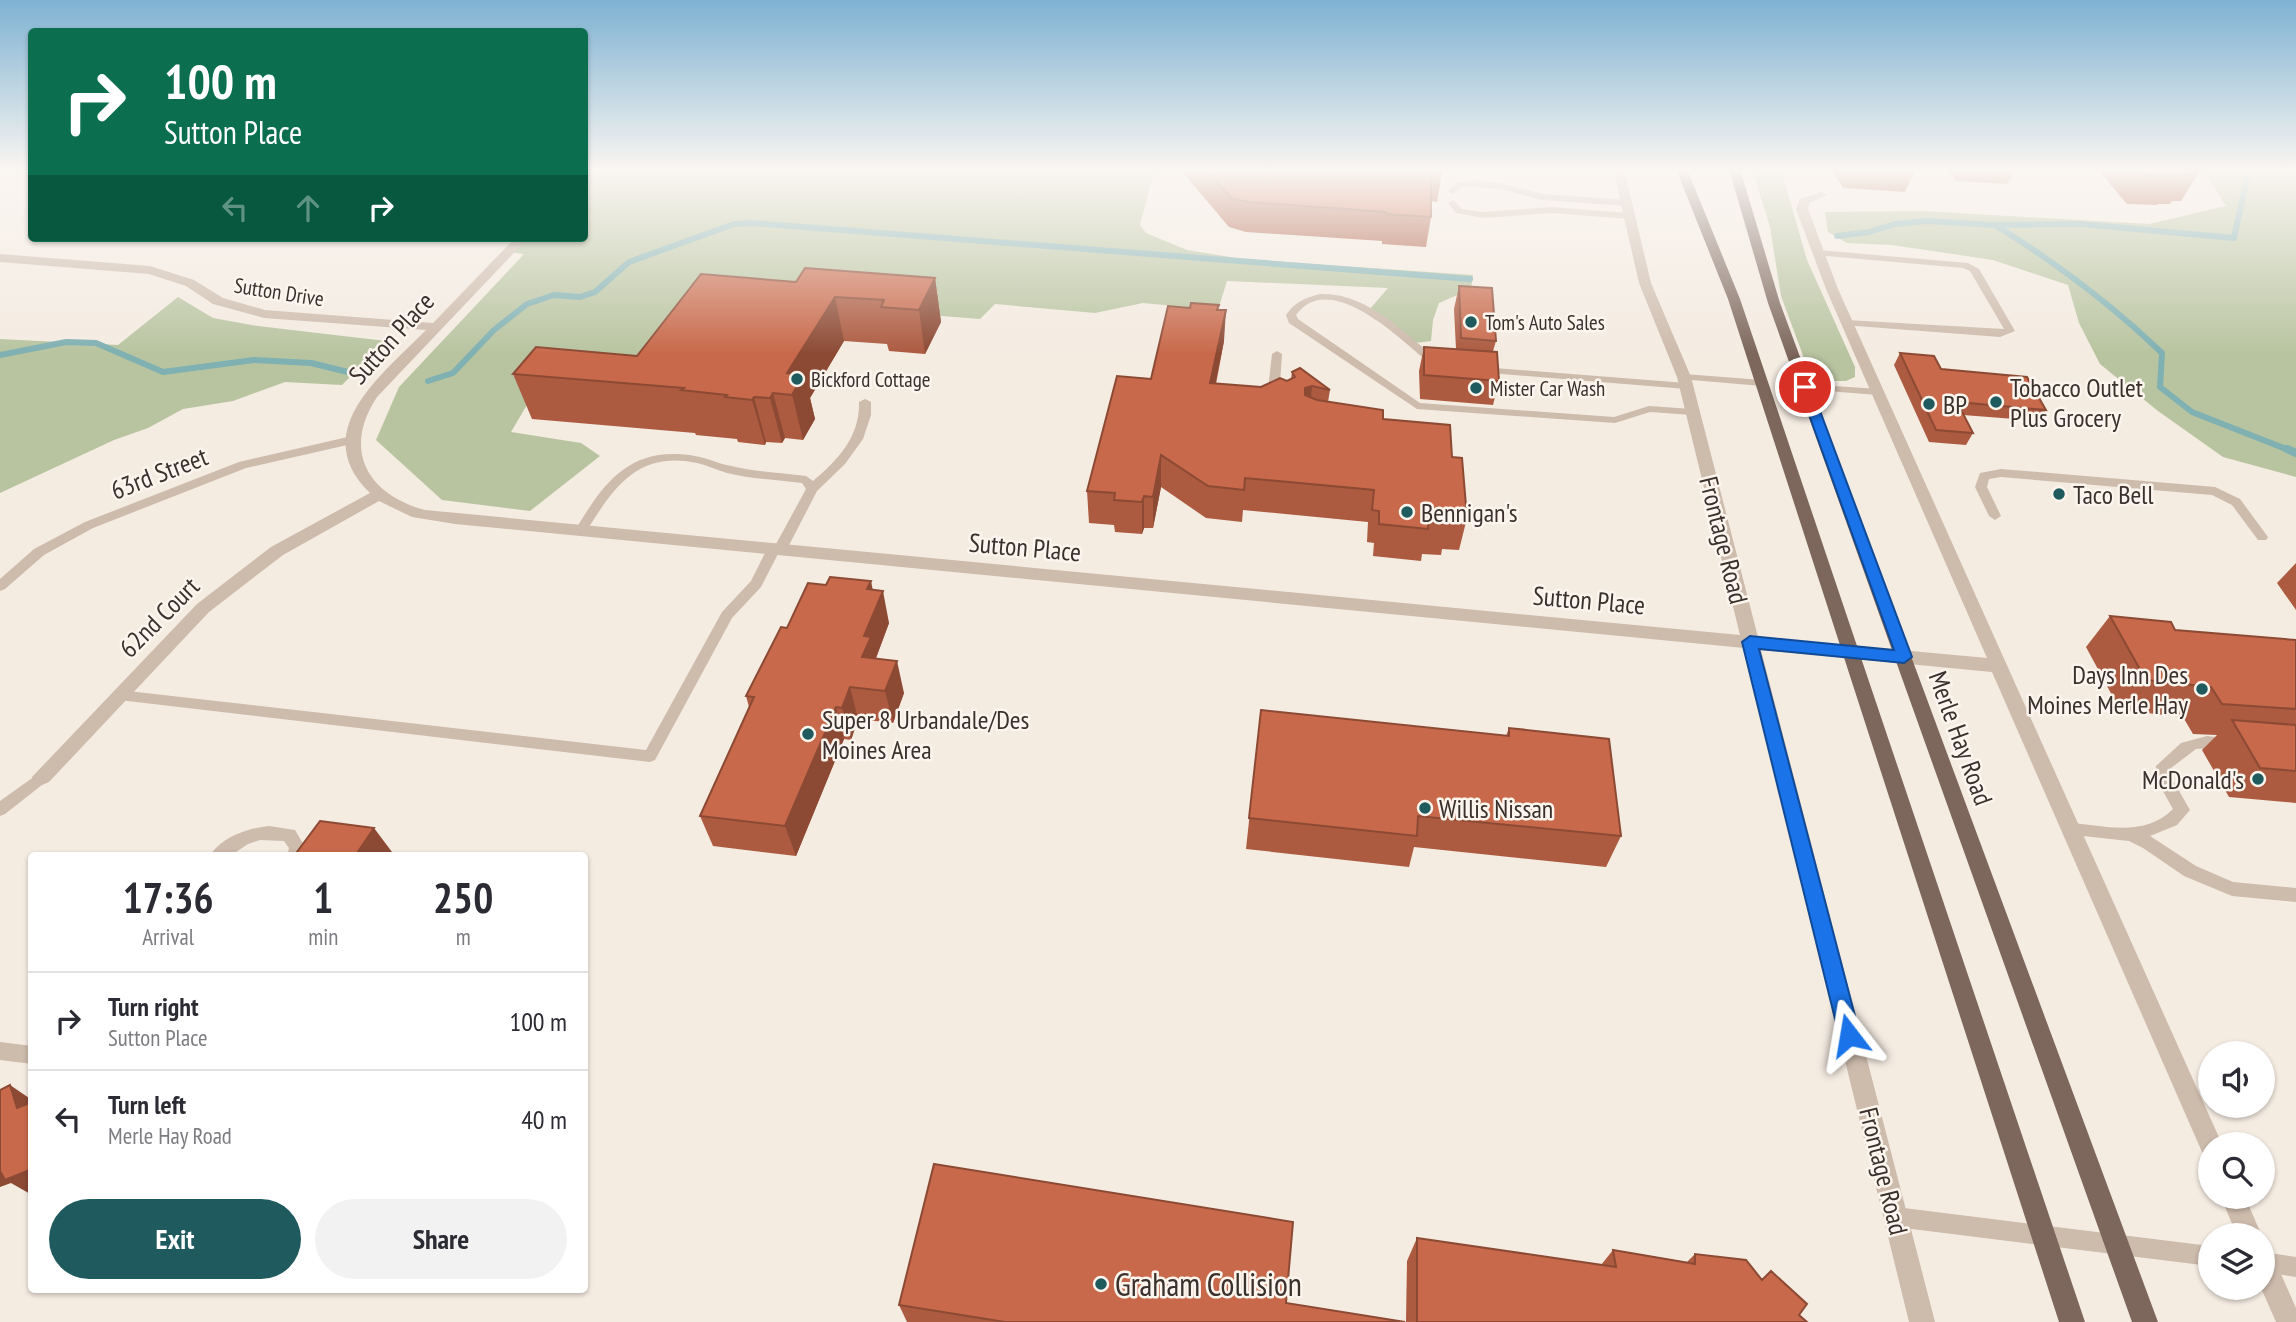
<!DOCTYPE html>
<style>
:root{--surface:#fff;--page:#f2f2f3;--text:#2b2b33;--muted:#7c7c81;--line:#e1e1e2;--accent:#1f5a5e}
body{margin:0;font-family:"PT Sans Narrow",sans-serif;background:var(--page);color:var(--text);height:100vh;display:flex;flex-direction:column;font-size:26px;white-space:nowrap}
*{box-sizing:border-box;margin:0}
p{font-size:23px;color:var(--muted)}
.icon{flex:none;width:38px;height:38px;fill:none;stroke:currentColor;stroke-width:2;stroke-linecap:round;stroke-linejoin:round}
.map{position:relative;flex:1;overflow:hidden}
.sheet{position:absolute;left:28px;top:852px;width:560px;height:441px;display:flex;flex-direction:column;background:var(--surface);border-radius:7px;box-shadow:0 2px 5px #0004}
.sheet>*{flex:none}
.banner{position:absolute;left:28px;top:28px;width:560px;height:214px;border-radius:7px;box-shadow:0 2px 5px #0004;background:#0b6e4f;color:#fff;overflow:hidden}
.buttons{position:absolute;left:2198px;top:1041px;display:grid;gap:14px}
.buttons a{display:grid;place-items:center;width:77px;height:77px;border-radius:50%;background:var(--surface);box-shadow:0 2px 5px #0004;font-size:35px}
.pin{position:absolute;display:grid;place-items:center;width:60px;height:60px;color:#fff;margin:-30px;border:4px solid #fff;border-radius:50%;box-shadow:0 2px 7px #0007}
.me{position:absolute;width:77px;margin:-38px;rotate:346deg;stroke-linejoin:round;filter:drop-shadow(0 0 5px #0008)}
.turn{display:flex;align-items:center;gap:24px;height:147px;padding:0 21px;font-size:32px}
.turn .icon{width:91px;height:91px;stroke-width:2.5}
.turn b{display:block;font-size:49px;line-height:60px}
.lanes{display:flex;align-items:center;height:66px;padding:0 21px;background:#0003;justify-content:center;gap:35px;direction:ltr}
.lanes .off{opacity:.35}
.eta{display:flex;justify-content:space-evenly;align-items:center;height:119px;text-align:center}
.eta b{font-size:42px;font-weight:700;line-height:49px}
.action{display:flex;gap:14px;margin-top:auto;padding:14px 21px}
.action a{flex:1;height:80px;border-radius:42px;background:var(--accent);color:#fff;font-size:28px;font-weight:700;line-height:80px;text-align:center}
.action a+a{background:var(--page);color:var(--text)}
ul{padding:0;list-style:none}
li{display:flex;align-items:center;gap:21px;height:98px;padding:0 21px;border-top:2px solid var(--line)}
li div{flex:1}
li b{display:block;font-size:26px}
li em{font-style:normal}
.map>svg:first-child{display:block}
.green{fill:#b8c4a0}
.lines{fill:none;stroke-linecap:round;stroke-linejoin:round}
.stream-far1{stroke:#7fb0b2;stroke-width:6}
.stream{stroke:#7fb0b2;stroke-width:8}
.lane{fill:#cdbbac;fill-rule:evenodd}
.street{fill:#cdbbac;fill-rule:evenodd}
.primary{fill:#7d675c;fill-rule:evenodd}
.wall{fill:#ac5a40}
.shaded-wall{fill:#8c4a34}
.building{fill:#c8694b;stroke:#8c4a34;stroke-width:2}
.route{fill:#1a73e8;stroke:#114b97;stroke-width:2}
.poi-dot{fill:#1f5a5e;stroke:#fbf5ee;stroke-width:2.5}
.labels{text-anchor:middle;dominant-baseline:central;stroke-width:5;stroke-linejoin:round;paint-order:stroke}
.far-street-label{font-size:21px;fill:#3b302b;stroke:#fbf5ee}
.far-poi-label{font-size:21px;fill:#3b302b;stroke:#fbf5ee;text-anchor:start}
.street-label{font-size:26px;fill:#3b302b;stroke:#fbf5ee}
.poi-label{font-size:26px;fill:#3b302b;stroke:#fbf5ee;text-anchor:start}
.near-poi-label{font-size:32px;fill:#3b302b;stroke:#fbf5ee;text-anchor:start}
</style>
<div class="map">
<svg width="2296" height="1322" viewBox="0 0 2296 1322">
<rect width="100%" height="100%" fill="#f4ebe1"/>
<path class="green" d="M 585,169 L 1155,169 L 1140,225 L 1146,233 L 1187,250 L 1243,259 L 1473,275 L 1471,289 L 1439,303 L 1433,320 L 1431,341 L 1415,343 L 1369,310 L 1388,288 L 1227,281 L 1218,310 L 1143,303 L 1095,313 L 995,304 L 980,319 L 850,309 L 659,380 L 531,398 L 511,432 L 581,443 L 600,456 L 530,511 L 442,500 L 376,440 L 399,387 L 524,254 L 508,252 L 522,238 L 584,238 Z
M 1752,169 L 1781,169 L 1807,260 L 1855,367 L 1855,377 L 1846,381 L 1831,381 L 1819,378 L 1808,369 L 1781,296 L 1770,227 Z
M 2203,169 L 2296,169 L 2296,477 L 2223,457 L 2158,411 L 2100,364 L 2079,323 L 2068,285 L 1993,260 L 1892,245 L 1847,243 L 1828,232 L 1825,212 L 1923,211 L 2149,224 L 2226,206 Z
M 178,297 L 213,318 L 258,326 L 386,341 L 342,385 L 285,382 L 233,401 L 183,409 L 148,428 L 114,440 L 0,493 L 0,339 L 118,345 Z"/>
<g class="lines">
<path class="stream-far1" d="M 1995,225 C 2055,262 2111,304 2162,353 L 2160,387 L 2192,412 L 2291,451
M 1837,236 L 1869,232 L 1895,224 L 1926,221 L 1995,225 L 2081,224 L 2234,238 L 2249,169
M 0,355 L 66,342 L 96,343 L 163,372 L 254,360 L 311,363 L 352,373
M 428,381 L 453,373 L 494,330 L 527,304 L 554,295 L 580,297 L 595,292 L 629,262 L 734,224 L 752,223 L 1470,279"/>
<path class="stream" d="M 2287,449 L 2296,453"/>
<path class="lane" d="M 1471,180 L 1500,183 L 1543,194 L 1626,200 L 1631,203 L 1626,206 L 1543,200 L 1500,189 L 1471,186 L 1462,187 L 1453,194 L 1448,191 L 1456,183 Z
M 1453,200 L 1462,209 L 1483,212 L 1552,207 L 1629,213 L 1634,216 L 1629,219 L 1552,213 L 1483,218 L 1456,213 L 1448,203 Z
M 1818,250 L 1968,263 L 1979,269 L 2015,331 L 2000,337 L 1843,325 L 1842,323 L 1847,320 L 2004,329 L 1970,271 L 1963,268 L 1815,255 L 1815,251 Z
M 1320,294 C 1368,292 1406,335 1442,363 L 1442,367 L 1434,367 C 1405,344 1331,267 1296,315 L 1298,319 L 1420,403 L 1614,417 L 1649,406 L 1692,409 L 1698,412 L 1692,415 L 1650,412 L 1615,423 L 1417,409 L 1289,323 L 1286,315 C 1295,302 1304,298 1320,294 Z
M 1277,351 L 1282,354 L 1279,398 L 1273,401 L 1267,398 L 1272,354 Z
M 1482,367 L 1686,383 L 1692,386 L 1686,389 L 1478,372 L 1477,370 Z
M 1684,374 L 1762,380 L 1768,383 L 1762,386 L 1680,379 L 1678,377 Z
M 1805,384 L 1878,389 L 1884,392 L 1878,395 L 1801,389 L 1799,387 Z
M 865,399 L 871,402 L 871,415 L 863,439 L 845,464 L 817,491 L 785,553 L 778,554 L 761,587 L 732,618 L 655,760 L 650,762 L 119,700 L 114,699 L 112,695 L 114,691 L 119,690 L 646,750 L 722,612 L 751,581 L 768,547 L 775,546 L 806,489 L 802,483 C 777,480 752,479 727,473 C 717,470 707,465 697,463 C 636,450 612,490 584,535 L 576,535 L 574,532 C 604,482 630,445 695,456 C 708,458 719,464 731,466 C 756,472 781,473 806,476 L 813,481 C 838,460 860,437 859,402 Z
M 352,436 L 358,440 L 356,443 L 246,468 L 93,528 L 44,555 L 5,589 L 0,591 L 0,579 L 34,549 L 85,522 L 239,462 Z
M 2001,469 L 2215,487 L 2240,499 L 2268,537 L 2266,540 L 2258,540 L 2232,505 L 2212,495 L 2001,477 L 1989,479 L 1987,487 L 2001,516 L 1995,520 L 1989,516 L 1975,487 L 1980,473 Z
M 2207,736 L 2233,739 L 2235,743 L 2233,747 L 2196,749 L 2171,768 L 2171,777 L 2190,810 L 2177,825 L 2150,836 L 2196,866 L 2233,882 L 2296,888 L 2296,902 L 2232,896 L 2184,876 L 2143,848 L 2129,841 L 2065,834 L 2063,829 L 2065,824 L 2071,823 C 2106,826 2146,837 2173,809 L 2155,777 L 2156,766 L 2181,743 Z
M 42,771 L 47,773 L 50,777 L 47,781 L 5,814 L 0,816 L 0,801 Z
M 269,826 L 295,830 L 305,847 L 303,856 L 287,856 L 289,848 L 284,841 L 260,840 L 248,844 L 230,856 L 210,856 C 221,837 249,828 269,826 Z
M 0,1042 L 32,1046 L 32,1064 L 0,1060 Z
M 1896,1207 L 2210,1246 L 2210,1266 L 1896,1227 L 1889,1224 L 1886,1217 L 1889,1210 Z
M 2263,1252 L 2296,1257 L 2296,1277 L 2263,1272 Z"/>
<path class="street" d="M 1613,169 L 1624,169 L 1651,283 L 1691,377 L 1758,637 L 1987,658 L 1826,289 L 1796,209 L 1800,199 L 1821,192 L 1827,195 L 1809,203 L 1808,209 L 1838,289 L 2222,1144 L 2210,1144 L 2210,1156 L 2202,1152 L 1992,672 L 1761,650 L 1935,1322 L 1909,1322 L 1744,648 L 455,524 L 412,517 L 379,501 L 283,555 L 209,612 L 49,782 L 42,785 L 35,782 L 32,777 L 197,604 L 271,547 L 370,493 C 306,431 383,374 426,330 L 264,318 L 213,304 L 186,286 L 149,274 L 0,262 L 0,254 L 150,266 L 194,280 L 223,298 L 265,310 L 433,323 L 515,238 L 528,238 L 377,397 C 342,450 367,494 425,510 L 1740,635 L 1677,377 L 1639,283 Z
M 2221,1197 L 2245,1197 L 2262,1236 L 2237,1236 Z
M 2263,1250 L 2272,1254 L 2296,1308 L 2296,1322 L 2276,1322 L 2261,1288 Z"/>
<path class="primary" d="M 1676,169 L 1687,169 L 1740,299 L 2085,1322 L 2059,1322 L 1728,299 Z
M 1729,169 L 1740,169 L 1780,303 L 2158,1322 L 2132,1322 L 1768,303 Z"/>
</g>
<path class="wall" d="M 1180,169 L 1442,169 L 1442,173 L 1437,202 L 1431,201 L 1431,217 L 1426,247 L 1382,244 L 1382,241 L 1246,232 L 1229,227 Z
M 1832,169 L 1916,169 L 1905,192 L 1843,188 Z
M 1947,169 L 2015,169 L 2007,184 L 1956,181 Z
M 2062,169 L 2196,169 L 2199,172 L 2181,201 L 2172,201 L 2170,204 L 2158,204 L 2157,205 L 2127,204 L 2099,171 Z
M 935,278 L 941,322 L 925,354 L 889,351 L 887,344 L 844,341 L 810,398 L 815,419 L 803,440 L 785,438 L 782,443 L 766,442 L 765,445 L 738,442 L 737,439 L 696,435 L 695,433 L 532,419 L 513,374 L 637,356 L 796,282 Z
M 1459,286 L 1496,341 L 1493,351 L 1499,381 L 1493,405 L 1420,399 L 1419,371 L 1424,347 L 1456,349 L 1454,309 Z
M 1219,310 L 1224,341 L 1216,384 L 1261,387 L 1287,381 L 1291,379 L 1292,372 L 1330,390 L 1328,402 L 1383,419 L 1452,457 L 1467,518 L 1459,550 L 1442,549 L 1441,555 L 1422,554 L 1421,561 L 1373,556 L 1374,543 L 1367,542 L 1368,522 L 1243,510 L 1242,522 L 1206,518 L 1161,487 L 1153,528 L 1144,528 L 1142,534 L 1115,532 L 1114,525 L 1089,523 L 1087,491 Z
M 1900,353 L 1941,369 L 2046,410 L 2039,421 L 1963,415 L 1973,433 L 1966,445 L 1929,442 L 1894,365 Z
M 2296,563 L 2296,610 L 2277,583 Z
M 826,585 L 873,590 L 889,623 L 876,658 L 904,693 L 893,723 L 858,719 L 851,740 L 844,739 L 796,856 L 713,846 L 700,816 L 749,707 L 746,696 L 787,628 Z
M 2110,616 L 2175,630 L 2296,640 L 2296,803 L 2229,797 L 2202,750 L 2217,735 L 2193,734 L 2183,717 L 2120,710 L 2086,647 Z
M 1261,710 L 1506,736 L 1509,728 L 1621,836 L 1606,867 L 1414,847 L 1409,867 L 1246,849 Z
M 1417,1238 L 1601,1265 L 1613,1250 L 1687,1262 L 1695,1254 L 1762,1280 L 1771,1271 L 1799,1315 L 1807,1322 L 1406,1322 L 1407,1261 Z
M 1286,1303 L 1405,1322 L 907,1322 L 899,1305 Z"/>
<path class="shaded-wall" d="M 935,278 L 941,322 L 925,354 L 919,310 Z
M 835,297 L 844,341 L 810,398 L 815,419 L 803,440 L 787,373 Z
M 1226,310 L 1224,341 L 1209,415 L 1210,383 Z
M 1312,386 L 1309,417 L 1302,419 L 1305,388 Z
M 773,393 L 785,438 L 782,443 L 770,398 Z
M 754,397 L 766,442 L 765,445 L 752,400 Z
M 1161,455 L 1161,487 L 1153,528 L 1153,497 Z
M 1144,496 L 1144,528 L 1142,534 L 1142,502 Z
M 871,581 L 876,606 L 883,591 L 889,623 L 876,658 L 878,669 L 862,657 L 867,589 Z
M 897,661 L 904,693 L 893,723 L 885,691 Z
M 850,687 L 858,719 L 851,740 L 842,708 Z
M 836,707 L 844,739 L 796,856 L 785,826 Z
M 374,828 L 392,852 L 389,856 L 355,856 Z
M 10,1085 L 32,1100 L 32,1117 L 17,1108 Z
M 0,1162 L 32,1169 L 32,1195 L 11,1183 L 0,1187 Z"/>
<path class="building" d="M 1206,169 L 1442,169 L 1442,173 L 1431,172 L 1431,217 L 1386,214 L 1386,212 L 1248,202 L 1231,198 Z
M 2140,169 L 2196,169 L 2199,172 L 2185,172 L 2188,175 L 2174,174 L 2175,176 L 2145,175 Z
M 805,268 L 935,278 L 919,310 L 881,307 L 884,300 L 835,297 L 787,373 L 804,374 L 792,395 L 773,393 L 770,398 L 754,397 L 752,400 L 725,397 L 727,395 L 681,390 L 684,388 L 513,374 L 536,347 L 637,356 L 701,274 L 796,282 Z
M 1459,286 L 1492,288 L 1496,341 L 1461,338 Z
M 1191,303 L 1219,305 L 1217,310 L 1226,310 L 1210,383 L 1261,387 L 1280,378 L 1287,381 L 1295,377 L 1292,372 L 1300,368 L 1330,390 L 1312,386 L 1305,388 L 1305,395 L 1317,400 L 1383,410 L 1383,419 L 1450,425 L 1452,457 L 1462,458 L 1467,518 L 1448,517 L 1448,523 L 1428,522 L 1428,529 L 1379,524 L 1379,511 L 1372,510 L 1374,490 L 1245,478 L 1244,490 L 1208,486 L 1161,455 L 1153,497 L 1144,496 L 1142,502 L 1114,500 L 1115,493 L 1087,491 L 1117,376 L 1151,379 L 1168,306 L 1190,308 Z
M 1424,347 L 1497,352 L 1499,381 L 1424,375 Z
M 1900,353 L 1934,356 L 1941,369 L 2027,377 L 2046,410 L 1957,402 L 1973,433 L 1936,430 Z
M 830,577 L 871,581 L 867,589 L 883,591 L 864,636 L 871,637 L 862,657 L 897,661 L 885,691 L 850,687 L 842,708 L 836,707 L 785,826 L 700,816 L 754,697 L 746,696 L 781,627 L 787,628 L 808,583 L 826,585 Z
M 2110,616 L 2171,622 L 2175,630 L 2296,640 L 2296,709 L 2222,704 L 2211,687 L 2146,680 Z
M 1261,710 L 1509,736 L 1509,728 L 1609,739 L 1621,836 L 1418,816 L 1417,836 L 1249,818 Z
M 2232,720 L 2296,725 L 2296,771 L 2260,768 Z
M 320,821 L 374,828 L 355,856 L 294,856 Z
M 10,1085 L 17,1108 L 32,1102 L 32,1169 L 5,1180 L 0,1171 L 0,1090 Z
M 934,1164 L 1293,1222 L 1286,1303 L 1405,1322 L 1005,1322 L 899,1305 Z
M 1417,1238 L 1616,1267 L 1613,1250 L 1695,1264 L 1695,1254 L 1746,1260 L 1762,1280 L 1771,1271 L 1807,1304 L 1799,1315 L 1807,1322 L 1417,1322 Z"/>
<linearGradient id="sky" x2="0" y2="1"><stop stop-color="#7eb2d2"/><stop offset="0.48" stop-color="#faf6f2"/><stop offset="1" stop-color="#faf6f2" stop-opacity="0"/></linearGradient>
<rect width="2296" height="354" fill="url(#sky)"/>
<path class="route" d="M 1805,383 L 1811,387 L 1912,657 L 1904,663 L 1759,649 L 1860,1035 L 1857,1042 L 1849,1045 L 1842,1042 L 1839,1035 L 1742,642 L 1750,636 L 1894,650 L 1799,387 Z"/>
<g class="poi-dot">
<circle cx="1471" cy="322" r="7"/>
<circle cx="797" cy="379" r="7"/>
<circle cx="1476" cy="388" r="7"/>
<circle cx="1996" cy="402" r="7"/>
<circle cx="1929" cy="404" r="7"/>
<circle cx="2059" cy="494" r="7"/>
<circle cx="1407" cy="512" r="7"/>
<circle cx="2202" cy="689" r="7"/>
<circle cx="808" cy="734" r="7"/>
<circle cx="2258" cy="779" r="7"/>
<circle cx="1425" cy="808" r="7"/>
<circle cx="1101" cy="1284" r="7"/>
</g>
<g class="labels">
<g class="far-street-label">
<text transform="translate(279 292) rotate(9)">Sutton Drive</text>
</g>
<g class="far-poi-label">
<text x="1485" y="322">Tom's Auto Sales</text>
<text x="811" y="379">Bickford Cottage</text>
<text x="1490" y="388">Mister Car Wash</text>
</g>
<g class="street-label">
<text transform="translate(391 338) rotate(-48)">Sutton Place</text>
<text transform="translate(159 473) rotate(-21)">63rd Street</text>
<text transform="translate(1724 540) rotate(76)">Frontage Road</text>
<text transform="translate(1025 547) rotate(5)">Sutton Place</text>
<text transform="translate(1589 600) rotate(5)">Sutton Place</text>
<text transform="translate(159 617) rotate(-45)">62nd Court</text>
<text transform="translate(1961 738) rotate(70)">Merle Hay Road</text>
<text transform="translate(1884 1171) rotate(76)">Frontage Road</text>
</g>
<g class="poi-label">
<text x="2010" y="387">Tobacco Outlet<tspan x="2010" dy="30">Plus Grocery</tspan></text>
<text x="1943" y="404">BP</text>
<text x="2073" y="494">Taco Bell</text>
<text x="1421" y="512">Bennigan's</text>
<text x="2188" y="674" text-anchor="end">Days Inn Des<tspan x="2188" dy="30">Moines Merle Hay</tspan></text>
<text x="822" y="719">Super 8 Urbandale/Des<tspan x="822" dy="30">Moines Area</tspan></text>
<text x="2244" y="779" text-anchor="end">McDonald's</text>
<text x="1439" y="808">Willis Nissan</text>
</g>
<g class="near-poi-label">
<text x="1115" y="1284">Graham Collision</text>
</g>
</g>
</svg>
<div class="buttons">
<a><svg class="icon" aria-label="sound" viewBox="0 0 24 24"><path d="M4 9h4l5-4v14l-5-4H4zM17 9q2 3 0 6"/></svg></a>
<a><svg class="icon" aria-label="search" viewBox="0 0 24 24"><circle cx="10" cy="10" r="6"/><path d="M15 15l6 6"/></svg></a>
<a><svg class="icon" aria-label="layers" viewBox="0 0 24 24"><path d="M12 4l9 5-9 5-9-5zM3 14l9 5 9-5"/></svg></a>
</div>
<div class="pin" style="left:1805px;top:387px;background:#d93025"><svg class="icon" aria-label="arrive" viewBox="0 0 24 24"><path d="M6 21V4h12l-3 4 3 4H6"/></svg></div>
<svg class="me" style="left:1849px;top:1035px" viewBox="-20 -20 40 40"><path d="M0-17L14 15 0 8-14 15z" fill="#1a73e8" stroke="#fff" stroke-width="4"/></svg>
<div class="banner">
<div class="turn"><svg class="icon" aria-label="right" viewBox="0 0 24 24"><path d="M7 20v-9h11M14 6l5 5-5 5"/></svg><div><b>100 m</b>Sutton Place</div></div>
<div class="lanes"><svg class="icon off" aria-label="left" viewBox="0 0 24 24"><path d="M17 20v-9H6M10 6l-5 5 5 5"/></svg><svg class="icon off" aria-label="ahead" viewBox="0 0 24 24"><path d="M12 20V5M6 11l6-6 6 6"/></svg><svg class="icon" aria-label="right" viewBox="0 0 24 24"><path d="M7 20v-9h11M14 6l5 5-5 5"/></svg></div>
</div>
<section class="sheet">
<div class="eta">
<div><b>17:36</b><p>Arrival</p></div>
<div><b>1</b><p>min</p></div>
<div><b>250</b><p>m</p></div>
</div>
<ul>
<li><svg class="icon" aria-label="right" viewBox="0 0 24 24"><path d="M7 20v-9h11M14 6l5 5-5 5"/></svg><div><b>Turn right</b><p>Sutton Place</p></div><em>100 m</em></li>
<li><svg class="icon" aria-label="left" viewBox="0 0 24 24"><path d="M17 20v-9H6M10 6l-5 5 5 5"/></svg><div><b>Turn left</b><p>Merle Hay Road</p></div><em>40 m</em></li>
</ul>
<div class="action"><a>Exit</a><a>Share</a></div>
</section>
</div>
